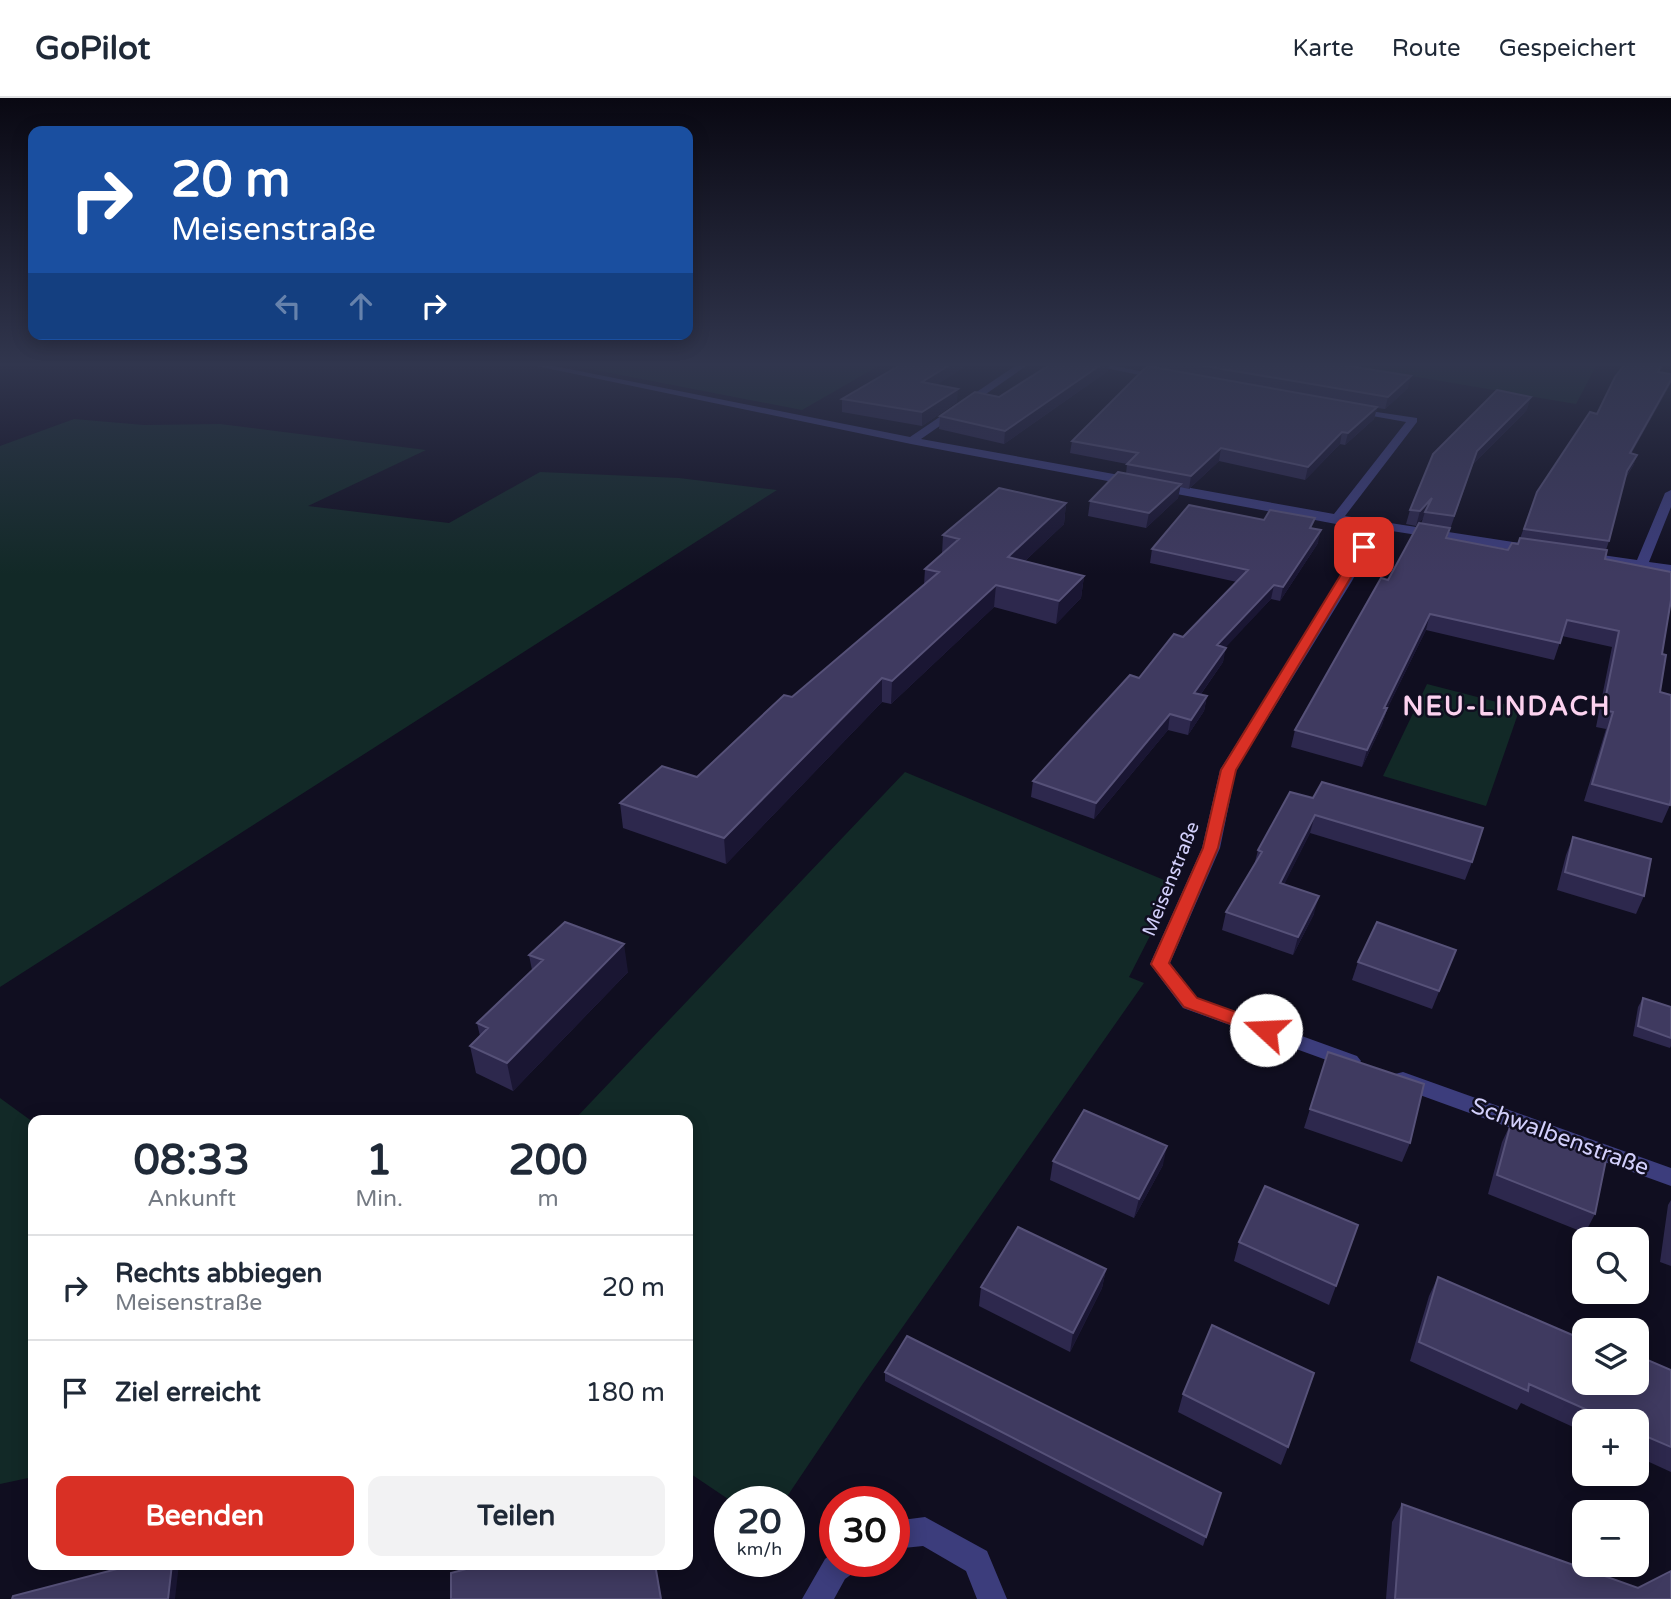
<!DOCTYPE html>
<html lang="de">
<meta charset="utf-8">
<style>
:root{--surface:#fff;--page:#f2f2f3;--text:#1f2937;--muted:#747a83;--line:#e0e1e3;--accent:#d93025}
body{margin:0;font-family:"Varela Round",sans-serif;background:var(--page);color:var(--text);height:100vh;display:flex;flex-direction:column;font-size:26px;white-space:nowrap}
*{box-sizing:border-box;margin:0}
p{font-size:23px;color:var(--muted)}
.icon{flex:none;width:38px;height:38px;fill:none;stroke:currentColor;stroke-width:2;stroke-linecap:round;stroke-linejoin:round}
.map{position:relative;flex:1;overflow:hidden}
.details{position:absolute;left:28px;top:1017px;width:665px;height:455px;display:flex;flex-direction:column;background:var(--surface);border-radius:14px;box-shadow:0 4px 18px #0003}
.details>*{flex:none}
.top-card{position:absolute;left:28px;top:28px;width:665px;height:214px;border-radius:14px;box-shadow:0 4px 18px #0003;background:#1a4fa0;color:#fff;overflow:hidden}
.controls{position:absolute;left:1572px;top:1129px;display:grid;gap:14px}
.controls a{display:grid;place-items:center;width:77px;height:77px;border-radius:14px;background:var(--surface);box-shadow:0 4px 18px #0003;font-size:35px}
.speed{position:absolute;left:714px;top:1388px;display:flex;gap:14px;font-size:35px;font-weight:700;text-align:center}
.speed>*{display:grid;place-content:center;width:91px;height:91px;border-radius:50%;background:var(--surface);box-shadow:0 4px 18px #0003;line-height:1}
.speed small{font-size:18px;font-weight:400}
.speed .limit{border:10px solid #d22;background:#fff;color:#111}
.pin{position:absolute;display:grid;place-items:center;width:60px;height:60px;color:#fff;margin:-30px;border-radius:14px;box-shadow:0 4px 10px #0006}
.me{position:absolute;width:77px;margin:-38px;rotate:290deg;stroke-linejoin:round;filter:drop-shadow(0 0 5px #0008)}
.turn{display:flex;align-items:center;gap:24px;height:147px;padding:0 28px;font-size:32px}
.turn .icon{width:91px;height:91px;stroke-width:2.5}
.turn b{display:block;font-size:49px;line-height:60px}
.lanes{display:flex;align-items:center;height:66px;padding:0 28px;background:#0003;justify-content:center;gap:35px;direction:ltr}
.lanes .off{opacity:.35}
.eta{display:flex;justify-content:space-evenly;align-items:center;height:119px;text-align:center}
.eta b{font-size:42px;font-weight:700;line-height:49px}
.cta{display:flex;gap:14px;margin-top:auto;padding:14px 28px}
.cta a{flex:1;height:80px;border-radius:14px;background:var(--accent);color:#fff;font-size:28px;font-weight:700;line-height:80px;text-align:center}
.cta a+a{background:var(--page);color:var(--text)}
ul{padding:0;list-style:none}
li{display:flex;align-items:center;gap:21px;height:105px;padding:0 28px;border-top:2px solid var(--line)}
li div{flex:1}
li b{display:block;font-size:26px}
li em{font-style:normal}
header{display:flex;align-items:center;gap:42px;box-sizing:border-box;height:98px;padding:0 35px;background:var(--surface);border-bottom:2px solid var(--line)}
header strong{font-size:33px}
nav{display:flex;gap:38px;margin-inline-start:auto;font-size:24px}
.map>svg:first-child{display:block}
.green{fill:#122927}
.lines{fill:none;stroke-linecap:round;stroke-linejoin:round}
.minor{fill:#3c3d7c;fill-rule:evenodd}
.wall{fill:#2d284d}
.shaded-wall{fill:#1a1633}
.building{fill:#3f3a60;stroke:#565178;stroke-width:2}
.route{fill:#d93025;stroke:#8d1f18;stroke-width:2}
.labels{text-anchor:middle;dominant-baseline:central;stroke-width:5;stroke-linejoin:round;paint-order:stroke}
.street-label{font-size:19px;fill:#d3d0fc;stroke:#100e20}
.near-street-label{font-size:23px;fill:#d3d0fc;stroke:#100e20}
.district-label{font-size:26px;font-weight:bold;letter-spacing:2px;fill:#fcd2ef;stroke:#100e20}
</style>
<header>
<strong>GoPilot</strong>
<nav><a>Karte</a><a>Route</a><a>Gespeichert</a></nav>
</header>
<div class="map">
<svg width="1671" height="1501" viewBox="0 0 1671 1501">
<rect width="100%" height="100%" fill="#100e20"/>
<path class="green" d="M 564,266 L 882,266 L 802,312 Z
M 1341,266 L 1597,266 L 1576,306 Z
M 74,321 L 144,327 L 220,326 L 426,352 L 308,408 L 449,425 L 540,374 L 679,380 L 777,392 L 0,889 L 0,348 Z
M 1427,586 L 1520,610 L 1486,708 L 1383,678 Z
M 905,674 L 1176,787 L 1129,879 L 1144,885 L 862,1287 L 784,1403 L 731,1403 L 688,1374 L 688,1022 L 574,1022 Z
M 0,1000 L 33,1024 L 33,1379 L 0,1386 Z"/>
<g class="lines">
<path class="minor" d="M 527,266 L 544,266 L 910,339 L 1018,266 L 1029,266 L 921,341 L 1334,416 L 1406,324 L 1350,314 L 1350,310 L 1417,320 L 1417,324 L 1345,418 L 1532,447 L 1538,451 L 1532,455 L 1379,431 L 1352,483 L 1236,672 L 1220,750 L 1170,865 L 1197,900 L 1357,958 L 1361,963 L 1357,968 L 1350,971 L 1343,968 L 1183,910 L 1150,866 L 1202,750 L 1220,672 L 1338,483 L 1368,429 L 1336,426 L 911,346 Z
M 1086,266 L 1105,266 L 1169,279 L 1164,282 Z
M 1671,392 L 1671,409 L 1649,464 L 1671,467 L 1671,475 L 1584,462 L 1584,456 L 1588,455 L 1637,462 L 1665,395 Z
M 1403,974 L 1671,1070 L 1671,1088 L 1395,988 L 1392,982 L 1395,976 Z
M 925,1419 L 987,1453 L 1007,1501 L 977,1501 L 966,1473 L 923,1448 L 894,1451 L 894,1423 Z
M 835,1453 L 835,1463 L 861,1463 L 856,1473 L 845,1481 L 834,1501 L 802,1501 L 825,1461 Z"/>
</g>
<path class="wall" d="M 902,266 L 969,266 L 936,287 L 957,304 L 922,328 L 842,314 L 842,301 Z
M 1051,266 L 1109,266 L 1108,273 L 1004,346 L 939,331 L 940,318 L 999,299 Z
M 1154,266 L 1337,266 L 1408,290 L 1385,311 L 1377,310 L 1374,321 L 1345,347 L 1340,346 L 1305,382 L 1219,363 L 1189,391 L 1180,389 L 1178,400 L 1146,430 L 1088,418 L 1090,403 L 1126,376 L 1127,366 L 1070,355 L 1072,343 L 1154,269 Z
M 1625,266 L 1662,266 L 1659,274 L 1671,276 L 1671,285 L 1631,356 L 1637,357 L 1633,368 L 1625,381 L 1609,443 L 1606,452 L 1605,461 L 1662,556 L 1660,594 L 1670,707 L 1662,725 L 1584,703 L 1606,631 L 1596,629 L 1612,549 L 1562,538 L 1554,562 L 1426,532 L 1387,611 L 1382,627 L 1362,669 L 1291,649 L 1295,632 L 1388,482 L 1421,426 L 1423,420 L 1416,428 L 1406,426 L 1410,412 L 1527,312 L 1473,366 L 1447,440 L 1508,452 L 1518,446 L 1537,394 L 1597,316 Z
M 1066,405 L 1064,426 L 1025,463 L 1084,478 L 1081,500 L 1056,526 L 994,509 L 891,606 L 882,604 L 726,766 L 623,730 L 620,705 L 697,679 L 924,487 L 925,471 L 942,456 L 943,437 Z
M 1264,422 L 1313,431 L 1318,445 L 1280,503 L 1271,501 L 1225,549 L 1223,564 L 1201,596 L 1207,598 L 1204,613 L 1188,637 L 1168,632 L 1094,721 L 1031,699 L 1033,683 L 1183,539 L 1237,484 L 1150,465 L 1152,451 Z
M 1313,700 L 1472,764 L 1465,782 L 1310,735 L 1284,786 L 1314,816 L 1293,857 L 1222,832 L 1226,814 L 1254,768 L 1258,752 Z
M 1573,739 L 1644,798 L 1636,816 L 1557,792 L 1566,757 Z
M 1456,852 L 1432,911 L 1352,882 L 1358,864 Z
M 529,857 L 628,874 L 513,993 L 476,975 L 470,948 L 480,938 L 477,925 L 532,872 Z
M 1643,900 L 1671,909 L 1671,948 L 1670,950 L 1633,938 L 1638,909 Z
M 1328,954 L 1410,1045 L 1402,1064 L 1304,1030 Z
M 1511,1025 L 1595,1116 L 1585,1135 L 1488,1096 L 1502,1044 Z
M 1053,1063 L 1163,1067 L 1134,1120 L 1050,1082 Z
M 1671,1102 L 1671,1168 L 1660,1164 L 1668,1107 Z
M 1239,1144 L 1336,1188 L 1329,1207 L 1234,1163 Z
M 1106,1171 L 1102,1190 L 1070,1254 L 979,1208 L 981,1189 Z
M 1438,1179 L 1584,1242 L 1671,1272 L 1671,1374 L 1636,1358 L 1636,1323 L 1584,1323 L 1584,1334 L 1521,1305 L 1517,1312 L 1410,1263 L 1429,1198 Z
M 885,1274 L 1221,1395 L 1203,1448 L 885,1283 Z
M 1183,1296 L 1288,1349 L 1281,1367 L 1178,1314 Z
M 1402,1406 L 1638,1490 L 1671,1501 L 1386,1501 L 1392,1424 Z"/>
<path class="shaded-wall" d="M 951,266 L 969,266 L 921,297 L 922,284 Z
M 1102,266 L 1109,266 L 1108,273 L 1004,346 L 1005,333 Z
M 1411,278 L 1408,290 L 1385,311 L 1388,299 Z
M 1671,282 L 1671,285 L 1625,366 L 1630,355 Z
M 958,291 L 957,304 L 922,328 L 922,314 Z
M 1531,299 L 1527,312 L 1473,366 L 1450,432 L 1477,353 Z
M 1377,309 L 1374,321 L 1345,347 L 1348,335 Z
M 1342,334 L 1340,346 L 1305,382 L 1308,369 Z
M 1221,350 L 1219,363 L 1189,391 L 1191,378 Z
M 1637,357 L 1633,368 L 1622,384 L 1627,373 Z
M 1181,386 L 1178,400 L 1146,430 L 1149,415 Z
M 1432,400 L 1425,414 L 1423,420 L 1416,428 L 1420,413 Z
M 1066,405 L 1064,426 L 1006,481 L 1008,459 Z
M 1321,432 L 1318,445 L 1280,503 L 1283,489 Z
M 1084,478 L 1081,500 L 1056,526 L 1059,503 Z
M 996,487 L 994,509 L 891,606 L 892,583 Z
M 1274,487 L 1271,501 L 1214,562 L 1217,547 Z
M 1430,516 L 1426,532 L 1387,611 L 1382,627 L 1362,669 L 1367,652 L 1384,610 Z
M 1226,550 L 1223,564 L 1191,610 L 1194,595 Z
M 882,580 L 882,604 L 726,766 L 724,740 Z
M 1207,598 L 1204,613 L 1188,637 L 1191,622 Z
M 1170,616 L 1168,632 L 1094,721 L 1096,705 Z
M 1315,717 L 1310,735 L 1276,803 L 1280,785 Z
M 1319,798 L 1314,816 L 1293,857 L 1298,839 Z
M 624,846 L 628,874 L 513,993 L 507,965 Z
M 1167,1048 L 1163,1067 L 1134,1120 L 1139,1101 Z
M 1106,1171 L 1102,1190 L 1070,1254 L 1073,1235 Z
M 172,1466 L 179,1466 L 175,1501 L 168,1501 Z"/>
<path class="building" d="M 902,266 L 951,266 L 922,284 L 958,291 L 922,314 L 842,301 Z
M 1051,266 L 1102,266 L 1005,333 L 940,318 L 975,294 L 999,299 Z
M 1193,266 L 1337,266 L 1411,278 L 1388,299 Z
M 1625,266 L 1662,266 L 1658,274 L 1671,276 L 1671,282 L 1630,355 L 1637,357 L 1627,373 L 1609,443 L 1524,431 L 1537,394 L 1590,314 L 1597,316 L 1615,279 Z
M 1147,268 L 1377,309 L 1348,335 L 1342,334 L 1308,369 L 1221,350 L 1191,378 L 1127,366 L 1138,355 L 1072,343 Z
M 1497,292 L 1531,299 L 1477,353 L 1454,418 L 1425,414 L 1432,400 L 1420,413 L 1410,412 L 1433,356 Z
M 1118,374 L 1181,386 L 1149,415 L 1090,403 Z
M 999,390 L 1066,405 L 1008,459 L 1084,478 L 1059,503 L 996,487 L 892,583 L 882,580 L 724,740 L 620,705 L 662,668 L 697,679 L 784,597 L 792,599 L 939,474 L 925,471 L 959,441 L 943,437 Z
M 1189,407 L 1264,422 L 1270,412 L 1315,420 L 1310,430 L 1321,432 L 1283,489 L 1274,487 L 1217,547 L 1226,550 L 1194,595 L 1207,598 L 1191,622 L 1170,616 L 1096,705 L 1033,683 L 1130,577 L 1139,580 L 1174,536 L 1183,539 L 1248,472 L 1152,451 Z
M 1419,425 L 1450,430 L 1446,440 L 1508,452 L 1512,445 L 1518,446 L 1520,440 L 1607,452 L 1605,461 L 1671,474 L 1671,502 L 1662,556 L 1666,557 L 1660,594 L 1671,597 L 1671,701 L 1670,707 L 1592,686 L 1613,614 L 1603,612 L 1619,533 L 1567,522 L 1560,545 L 1430,516 L 1384,610 L 1387,610 L 1367,652 L 1295,632 L 1381,480 L 1388,482 Z
M 1322,684 L 1483,730 L 1472,764 L 1315,717 L 1280,785 L 1319,798 L 1298,839 L 1226,814 L 1262,754 L 1258,752 L 1290,694 L 1313,700 Z
M 1573,739 L 1651,761 L 1644,798 L 1565,774 Z
M 565,824 L 624,846 L 507,965 L 470,948 L 488,930 L 477,925 L 543,862 L 529,857 Z
M 1377,824 L 1456,852 L 1439,893 L 1358,864 Z
M 1643,900 L 1671,909 L 1671,940 L 1638,928 Z
M 1328,954 L 1424,986 L 1410,1045 L 1310,1011 Z
M 1084,1012 L 1167,1048 L 1139,1101 L 1053,1063 Z
M 1511,1025 L 1606,1062 L 1595,1116 L 1497,1077 Z
M 1265,1088 L 1358,1127 L 1336,1188 L 1239,1144 Z
M 1018,1129 L 1106,1171 L 1073,1235 L 981,1189 Z
M 1438,1179 L 1584,1242 L 1584,1284 L 1636,1284 L 1636,1257 L 1671,1272 L 1671,1349 L 1636,1334 L 1636,1323 L 1612,1323 L 1529,1286 L 1528,1293 L 1419,1244 Z
M 1212,1227 L 1314,1275 L 1288,1349 L 1183,1296 Z
M 907,1238 L 1221,1395 L 1206,1439 L 885,1274 Z
M 1402,1406 L 1638,1490 L 1671,1473 L 1671,1501 L 1395,1501 Z
M 136,1466 L 172,1466 L 168,1501 L 12,1501 L 13,1498 Z
M 485,1466 L 655,1466 L 661,1501 L 451,1501 L 451,1475 Z"/>
<linearGradient id="sky" x2="0" y2="1"><stop stop-color="#090812"/><stop offset="0.56" stop-color="#31364e"/><stop offset="1" stop-color="#31364e" stop-opacity="0"/></linearGradient>
<rect width="1671" height="476" fill="url(#sky)"/>
<path class="route" d="M 1364,446 L 1369,449 L 1236,672 L 1218,750 L 1169,865 L 1197,900 L 1272,927 L 1275,932 L 1272,937 L 1266,939 L 1184,909 L 1151,866 L 1203,750 L 1221,672 L 1358,449 Z"/>
<g class="labels">
<g class="street-label">
<text transform="translate(1171 781) rotate(-68)">Meisenstraße</text>
</g>
<g class="near-street-label">
<text transform="translate(1560 1039) rotate(20)">Schwalbenstraße</text>
</g>
<g class="district-label">
<text x="1507" y="608">NEU-LINDACH</text>
</g>
</g>
</svg>
<div class="controls">
<a><svg class="icon" aria-label="search" viewBox="0 0 24 24"><circle cx="10" cy="10" r="6"/><path d="M15 15l6 6"/></svg></a>
<a><svg class="icon" aria-label="layers" viewBox="0 0 24 24"><path d="M12 4l9 5-9 5-9-5zM3 14l9 5 9-5"/></svg></a>
<a>+</a>
<a>−</a>
</div>
<div class="speed"><div>20<small>km/h</small></div><div class="limit">30</div></div>
<div class="pin" style="left:1364px;top:449px;background:#d93025"><svg class="icon" aria-label="arrive" viewBox="0 0 24 24"><path d="M6 21V4h12l-3 4 3 4H6"/></svg></div>
<svg class="me" style="left:1266px;top:932px" viewBox="-20 -20 40 40"><circle r="19" fill="#fff"/><path d="M0-13L10 11 0 6-10 11z" fill="#d93025"/></svg>
<div class="top-card">
<div class="turn"><svg class="icon" aria-label="right" viewBox="0 0 24 24"><path d="M7 20v-9h11M14 6l5 5-5 5"/></svg><div><b>20 m</b>Meisenstraße</div></div>
<div class="lanes"><svg class="icon off" aria-label="left" viewBox="0 0 24 24"><path d="M17 20v-9H6M10 6l-5 5 5 5"/></svg><svg class="icon off" aria-label="ahead" viewBox="0 0 24 24"><path d="M12 20V5M6 11l6-6 6 6"/></svg><svg class="icon" aria-label="right" viewBox="0 0 24 24"><path d="M7 20v-9h11M14 6l5 5-5 5"/></svg></div>
</div>
<section class="details">
<div class="eta">
<div><b>08:33</b><p>Ankunft</p></div>
<div><b>1</b><p>Min.</p></div>
<div><b>200</b><p>m</p></div>
</div>
<ul>
<li><svg class="icon" aria-label="right" viewBox="0 0 24 24"><path d="M7 20v-9h11M14 6l5 5-5 5"/></svg><div><b>Rechts abbiegen</b><p>Meisenstraße</p></div><em>20 m</em></li>
<li><svg class="icon" aria-label="arrive" viewBox="0 0 24 24"><path d="M6 21V4h12l-3 4 3 4H6"/></svg><div><b>Ziel erreicht</b></div><em>180 m</em></li>
</ul>
<div class="cta"><a>Beenden</a><a>Teilen</a></div>
</section>
</div>
